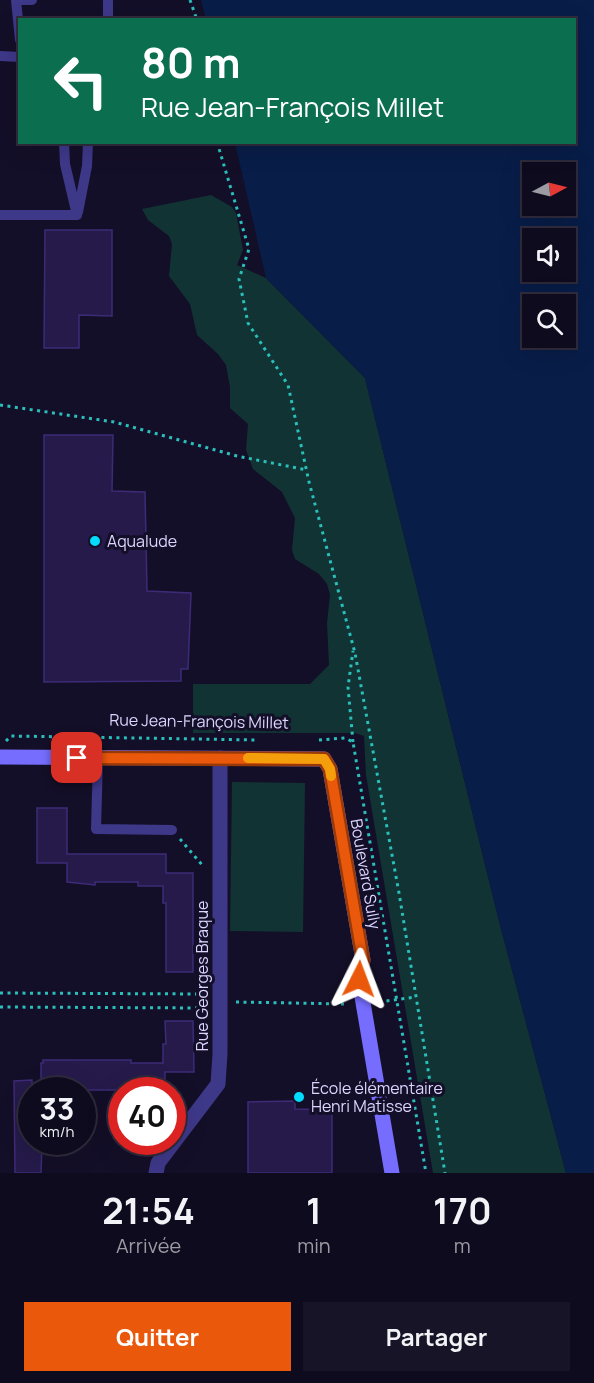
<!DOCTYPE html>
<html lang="fr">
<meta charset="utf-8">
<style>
:root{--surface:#0f0b1e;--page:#181427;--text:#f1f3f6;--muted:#9b9ba4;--line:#2f2b3c;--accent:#ea580c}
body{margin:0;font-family:Manrope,sans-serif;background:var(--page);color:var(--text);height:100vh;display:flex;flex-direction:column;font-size:22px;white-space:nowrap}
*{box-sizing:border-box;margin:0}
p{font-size:20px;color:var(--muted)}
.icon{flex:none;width:33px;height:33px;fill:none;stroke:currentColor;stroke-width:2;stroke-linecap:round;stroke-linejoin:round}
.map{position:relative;height:1173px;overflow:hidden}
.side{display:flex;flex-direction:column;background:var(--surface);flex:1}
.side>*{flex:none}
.top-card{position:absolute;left:18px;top:18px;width:558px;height:126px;border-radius:0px;box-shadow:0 6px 24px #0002,0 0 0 2px var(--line);background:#0b6e4f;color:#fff;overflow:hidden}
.needle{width:39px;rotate:83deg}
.fabs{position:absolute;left:522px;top:162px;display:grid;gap:12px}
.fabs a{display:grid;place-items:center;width:54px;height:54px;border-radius:0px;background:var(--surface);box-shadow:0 6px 24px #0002,0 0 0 2px var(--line);font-size:30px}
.speed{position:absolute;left:18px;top:1077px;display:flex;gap:12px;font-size:30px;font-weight:700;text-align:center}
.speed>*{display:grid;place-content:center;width:78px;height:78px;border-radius:50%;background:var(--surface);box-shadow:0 6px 24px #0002,0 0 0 2px var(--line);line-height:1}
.speed small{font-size:15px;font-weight:400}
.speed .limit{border:9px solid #d22;background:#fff;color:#111}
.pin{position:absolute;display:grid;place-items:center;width:51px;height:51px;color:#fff;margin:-26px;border-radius:12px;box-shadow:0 3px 9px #0006}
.me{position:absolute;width:66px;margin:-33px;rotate:3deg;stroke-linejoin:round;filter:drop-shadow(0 0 4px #0008)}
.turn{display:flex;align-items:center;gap:21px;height:126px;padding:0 24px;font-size:27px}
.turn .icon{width:78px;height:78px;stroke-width:2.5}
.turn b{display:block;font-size:42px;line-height:51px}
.eta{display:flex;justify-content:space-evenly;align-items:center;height:102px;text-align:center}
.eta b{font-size:36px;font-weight:700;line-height:42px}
.primary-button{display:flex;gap:12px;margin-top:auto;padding:12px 24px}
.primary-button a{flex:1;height:69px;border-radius:0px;background:var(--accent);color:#fff;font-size:24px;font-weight:700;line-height:69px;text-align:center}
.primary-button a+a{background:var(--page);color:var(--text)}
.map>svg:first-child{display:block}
.green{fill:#133}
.water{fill:#081d48;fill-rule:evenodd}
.building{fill:#251a4a;stroke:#3d2b77;stroke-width:1.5}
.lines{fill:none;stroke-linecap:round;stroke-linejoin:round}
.path{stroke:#2abfbb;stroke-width:3;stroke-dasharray:3 4.5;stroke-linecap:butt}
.lane{stroke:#3e3889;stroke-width:10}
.street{stroke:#3e3889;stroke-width:15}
.secondary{stroke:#766dff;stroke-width:15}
.route-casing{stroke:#983908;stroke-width:15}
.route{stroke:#ea580c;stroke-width:10}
.slow{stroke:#f59e0b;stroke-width:10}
.poi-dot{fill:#02dcff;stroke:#140f28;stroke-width:2}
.labels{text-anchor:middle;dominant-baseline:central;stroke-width:6;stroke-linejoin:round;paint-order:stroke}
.poi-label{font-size:16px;fill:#dcd6ff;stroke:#140f28;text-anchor:start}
.street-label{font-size:16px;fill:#dcd6ff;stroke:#140f28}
</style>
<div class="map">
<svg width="594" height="1173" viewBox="0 0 594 1173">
<rect width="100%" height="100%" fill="#140f28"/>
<path class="green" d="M 211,195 L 232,207 L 236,213 L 243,250 L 237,265 L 266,278 L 365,378 L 500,925 L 566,1173 L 433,1173 L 366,775 L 364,736 L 355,733 L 193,733 L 193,684 L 310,684 L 329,665 L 327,623 L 330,595 L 327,584 L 319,574 L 295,559 L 292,550 L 295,518 L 282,492 L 253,469 L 246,450 L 248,424 L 230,408 L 230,387 L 226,365 L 218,354 L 197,335 L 190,304 L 169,276 L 172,244 L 169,236 L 148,220 L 142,209 Z
M 232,782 L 305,783 L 303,932 L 230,931 Z"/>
<path class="water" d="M 201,0 L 594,0 L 594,1173 L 566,1173 L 500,925 L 365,378 L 266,278 L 235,143 L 574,142 L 574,20 L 206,19 ZM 532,172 L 566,172 L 566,206 L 532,206 ZM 532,238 L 566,238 L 566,272 L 532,272 ZM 532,304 L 566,304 L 566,338 L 532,338 Z"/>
<path class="building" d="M 45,230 L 112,230 L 112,316 L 79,315 L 79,348 L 44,348 Z
M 44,435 L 113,435 L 112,491 L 145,492 L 147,591 L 191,593 L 188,669 L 181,669 L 181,681 L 44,682 Z
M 37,808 L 67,808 L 67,854 L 166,854 L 166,873 L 193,873 L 193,972 L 166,972 L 166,903 L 163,903 L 163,886 L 138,886 L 138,882 L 95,882 L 95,885 L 67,882 L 67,863 L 37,863 Z
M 165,1021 L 193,1021 L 194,1072 L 165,1072 L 165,1090 L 41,1090 L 41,1063 L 43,1063 L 43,1060 L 131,1060 L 131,1063 L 163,1063 L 163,1044 L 166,1044 Z
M 32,1080 L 32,1142 L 42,1142 L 41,1173 L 15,1173 L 14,1081 Z
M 295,1101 L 295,1109 L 332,1110 L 332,1173 L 248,1173 L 248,1102 Z"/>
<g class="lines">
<path class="path" d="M 190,0 L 197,20
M 217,142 L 249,249 L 239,279 L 248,323 L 288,385 L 309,482 L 355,653 L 399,893 L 445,1173
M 0,405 L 114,422 L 237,456 L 307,470
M 319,740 L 345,738 L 353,742 L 426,1173
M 6,741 L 11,736 L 258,740
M 353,742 L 348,687 L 353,651
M 180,839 L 203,866
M 0,993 L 203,994
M 236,1002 L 346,1004
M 379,1002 L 416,997
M 0,1007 L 203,1008"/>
<path class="lane" d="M 108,0 L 108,20
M 20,40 L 16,0 L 32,0
M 0,56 L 20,57
M 64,142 L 65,164 L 77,215
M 78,212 L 87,166 L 88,142
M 0,215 L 77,215
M 98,758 L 96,829 L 172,830"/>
<path class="street" d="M 156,1173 L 158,1163 L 218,1084 L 220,1054 L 220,758"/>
<path class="secondary" d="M 0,757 L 324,759 L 330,769 L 363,960 L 359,979 L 392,1173"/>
</g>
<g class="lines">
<defs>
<path id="route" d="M 77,758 L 324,759 L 330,769 L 363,960 L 359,979"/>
</defs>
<use href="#route" class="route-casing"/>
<use href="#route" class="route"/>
<path class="slow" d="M 248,758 L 324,759 L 330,769 L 331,776"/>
</g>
<g class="poi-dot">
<circle cx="95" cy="541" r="6"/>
<circle cx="299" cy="1097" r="6"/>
</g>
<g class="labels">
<g class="poi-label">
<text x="107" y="541">Aqualude</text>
<text x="311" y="1088">École élémentaire<tspan x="311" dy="18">Henri Matisse</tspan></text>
</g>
<g class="street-label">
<text transform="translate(199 721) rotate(1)">Rue Jean-François Millet</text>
<text transform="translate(366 874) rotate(80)">Boulevard Sully</text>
<text transform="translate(202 976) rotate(-90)">Rue Georges Braque</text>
</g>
</g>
</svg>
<div class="fabs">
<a><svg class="needle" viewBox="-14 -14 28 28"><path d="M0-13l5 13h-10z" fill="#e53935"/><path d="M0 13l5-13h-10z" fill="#9b9ba4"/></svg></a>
<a><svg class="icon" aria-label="sound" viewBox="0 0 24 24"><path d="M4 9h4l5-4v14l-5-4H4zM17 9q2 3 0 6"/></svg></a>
<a><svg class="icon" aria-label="search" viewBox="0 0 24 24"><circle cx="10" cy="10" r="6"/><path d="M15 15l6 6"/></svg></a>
</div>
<div class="speed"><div>33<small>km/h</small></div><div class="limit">40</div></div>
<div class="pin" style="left:77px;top:758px;background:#d93025"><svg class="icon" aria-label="arrive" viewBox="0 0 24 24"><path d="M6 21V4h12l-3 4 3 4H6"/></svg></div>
<svg class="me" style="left:359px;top:979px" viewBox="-20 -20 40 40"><path d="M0-17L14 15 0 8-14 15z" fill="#ea580c" stroke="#fff" stroke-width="4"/></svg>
<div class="top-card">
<div class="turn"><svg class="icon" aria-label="left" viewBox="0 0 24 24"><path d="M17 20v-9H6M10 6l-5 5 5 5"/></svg><div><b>80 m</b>Rue Jean-François Millet</div></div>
</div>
</div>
<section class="side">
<div class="eta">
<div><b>21:54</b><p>Arrivée</p></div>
<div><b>1</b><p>min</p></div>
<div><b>170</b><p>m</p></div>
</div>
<div class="primary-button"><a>Quitter</a><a>Partager</a></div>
</section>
